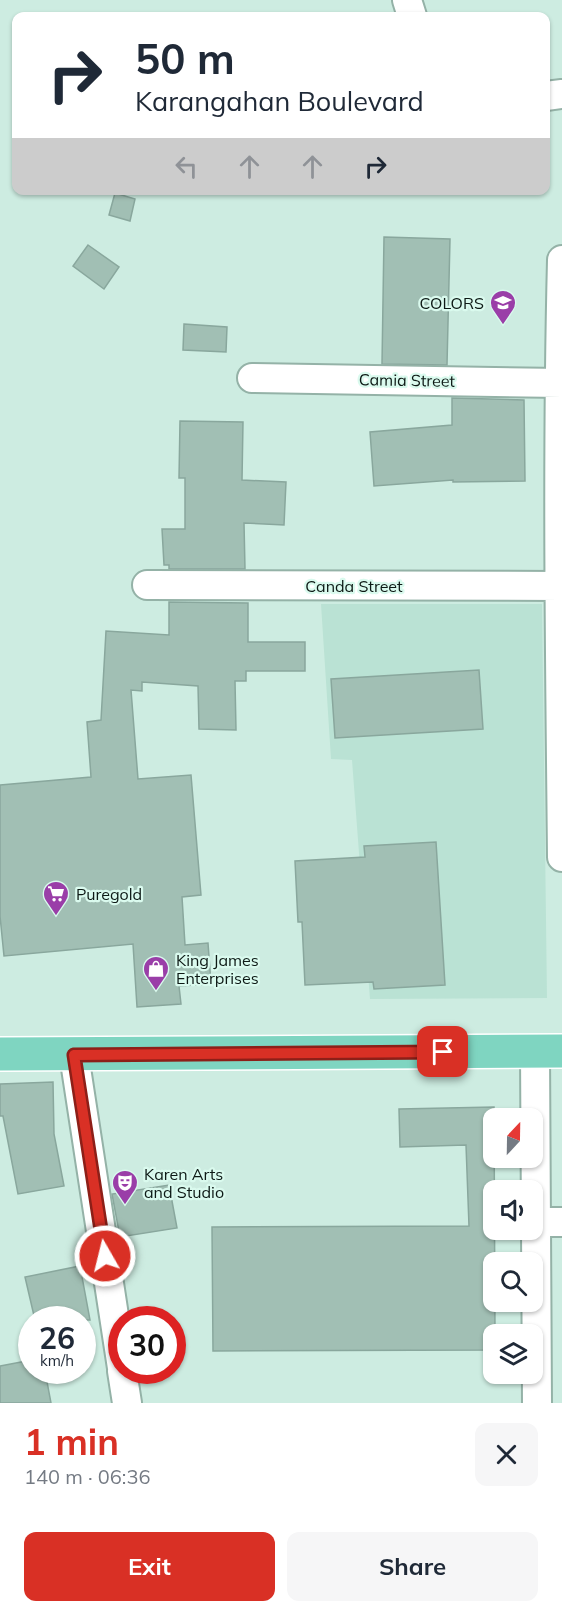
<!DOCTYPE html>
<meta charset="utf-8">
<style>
:root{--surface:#fff;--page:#f6f6f7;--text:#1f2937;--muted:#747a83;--accent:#d93025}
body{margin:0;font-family:Mulish,sans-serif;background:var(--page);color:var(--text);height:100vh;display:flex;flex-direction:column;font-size:22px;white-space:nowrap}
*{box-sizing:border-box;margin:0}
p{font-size:20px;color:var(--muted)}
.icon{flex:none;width:33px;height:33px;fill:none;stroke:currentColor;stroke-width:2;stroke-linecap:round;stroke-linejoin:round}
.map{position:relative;height:1403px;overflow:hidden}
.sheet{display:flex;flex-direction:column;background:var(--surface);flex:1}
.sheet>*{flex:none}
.top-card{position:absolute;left:12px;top:12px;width:538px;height:183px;border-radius:12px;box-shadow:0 2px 4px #0004;background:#fff;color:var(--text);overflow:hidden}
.needle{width:39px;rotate:22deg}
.buttons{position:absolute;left:483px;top:1108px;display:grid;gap:12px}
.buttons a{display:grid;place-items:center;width:60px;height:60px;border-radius:12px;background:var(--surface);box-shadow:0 2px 4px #0004;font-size:30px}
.speed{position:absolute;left:18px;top:1306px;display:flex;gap:12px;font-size:30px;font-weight:700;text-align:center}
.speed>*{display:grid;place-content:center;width:78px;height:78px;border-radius:50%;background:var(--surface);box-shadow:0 2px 4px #0004;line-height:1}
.speed small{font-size:15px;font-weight:400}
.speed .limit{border:9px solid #d22;background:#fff;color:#111}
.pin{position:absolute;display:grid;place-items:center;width:51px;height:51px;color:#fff;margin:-26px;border-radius:12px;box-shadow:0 3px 9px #0006}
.me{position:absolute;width:66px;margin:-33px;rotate:352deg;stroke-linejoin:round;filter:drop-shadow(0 0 4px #0008)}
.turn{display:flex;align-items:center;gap:21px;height:126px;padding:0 24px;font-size:27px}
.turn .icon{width:78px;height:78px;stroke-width:2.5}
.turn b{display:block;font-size:42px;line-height:51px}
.lanes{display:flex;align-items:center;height:57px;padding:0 24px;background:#0003;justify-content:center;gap:30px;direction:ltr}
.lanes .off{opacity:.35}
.round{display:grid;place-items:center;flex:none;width:63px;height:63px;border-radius:12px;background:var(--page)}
.head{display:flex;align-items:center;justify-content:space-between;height:102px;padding:0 24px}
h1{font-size:36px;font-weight:700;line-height:45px;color:var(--accent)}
.button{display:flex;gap:12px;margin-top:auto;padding:12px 24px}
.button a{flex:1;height:69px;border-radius:12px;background:var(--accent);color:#fff;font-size:24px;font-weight:700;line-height:69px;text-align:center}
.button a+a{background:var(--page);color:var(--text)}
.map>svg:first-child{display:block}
.built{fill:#bae2d4}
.building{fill:#a1bfb4;stroke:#89a79d;stroke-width:1.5}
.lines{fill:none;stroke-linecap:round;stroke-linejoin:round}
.street-casing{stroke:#94b2a7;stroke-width:32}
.primary-casing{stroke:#fff;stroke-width:36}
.street{stroke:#fff;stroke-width:28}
.primary{stroke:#7fd5c1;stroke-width:33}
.route-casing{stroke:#8d1f18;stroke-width:15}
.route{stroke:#d93025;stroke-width:10}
.labels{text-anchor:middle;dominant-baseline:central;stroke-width:4.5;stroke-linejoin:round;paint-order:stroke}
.poi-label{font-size:16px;fill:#0d1915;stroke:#dafaee;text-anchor:start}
.street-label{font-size:16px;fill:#0d1915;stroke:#dafaee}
</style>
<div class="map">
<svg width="562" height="1403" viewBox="0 0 562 1403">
<rect width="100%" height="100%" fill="#cdece1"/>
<path class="built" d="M 321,604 L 542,604 L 547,998 L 370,999 L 352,760 L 331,759 Z"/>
<path class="building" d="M 115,193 L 135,199 L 130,221 L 109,215 Z
M 384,237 L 450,239 L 447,365 L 382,364 Z
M 88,245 L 119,267 L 104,289 L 73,266 Z
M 184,324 L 227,327 L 226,352 L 183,350 Z
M 452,398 L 524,400 L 525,481 L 453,482 L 453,480 L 374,486 L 370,432 L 452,425 Z
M 180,421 L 243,422 L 242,480 L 286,482 L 284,525 L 244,523 L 245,569 L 169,569 L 169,565 L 164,565 L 162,529 L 185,529 L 185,478 L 179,478 Z
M 169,602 L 248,603 L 248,642 L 305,642 L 305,671 L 246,671 L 246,681 L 235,681 L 236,730 L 199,729 L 198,686 L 142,682 L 142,691 L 131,690 L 138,779 L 191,775 L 201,895 L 182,897 L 185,945 L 208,943 L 211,984 L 179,986 L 181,1004 L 137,1007 L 133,944 L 4,956 L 0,916 L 0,785 L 91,777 L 87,722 L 101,720 L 106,631 L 169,635 Z
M 479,670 L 483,729 L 335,738 L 331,679 Z
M 436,842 L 445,985 L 374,989 L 373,982 L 305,985 L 302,922 L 298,922 L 295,861 L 365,857 L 364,846 Z
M 53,1082 L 54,1134 L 64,1186 L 18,1194 L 3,1116 L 0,1116 L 0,1084 Z
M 494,1107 L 495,1335 L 494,1335 L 494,1350 L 213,1351 L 212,1227 L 469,1226 L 466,1145 L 400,1147 L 399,1109 Z
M 169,1185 L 177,1228 L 120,1237 L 112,1194 Z
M 80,1266 L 90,1320 L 35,1320 L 25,1277 Z
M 32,1360 L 32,1371 L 45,1371 L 51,1403 L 0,1403 L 0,1366 Z"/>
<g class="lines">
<defs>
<path id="street" d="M 407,0 L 412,16
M 546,96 L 562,94
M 562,260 C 557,459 560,658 562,857
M 252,378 L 562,383
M 147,585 L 562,586
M 535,1052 L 537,1403
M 74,1055 L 122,1368
M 536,1222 L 562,1222
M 122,1371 L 127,1403"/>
<path id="primary" d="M 0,1054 L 562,1051"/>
</defs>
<use href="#street" class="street-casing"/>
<use href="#primary" class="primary-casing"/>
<use href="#street" class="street"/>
<use href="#primary" class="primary"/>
</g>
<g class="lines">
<defs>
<path id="route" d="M 105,1256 L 74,1055 L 443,1052"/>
</defs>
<use href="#route" class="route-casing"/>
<use href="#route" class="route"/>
</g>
<defs>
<symbol id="school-pin" viewBox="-11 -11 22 30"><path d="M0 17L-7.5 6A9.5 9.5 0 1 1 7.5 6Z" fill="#9a3ea8" stroke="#dafaee"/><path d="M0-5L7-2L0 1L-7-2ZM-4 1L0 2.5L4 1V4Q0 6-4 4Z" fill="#fff"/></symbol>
<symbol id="supermarket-pin" viewBox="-11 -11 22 30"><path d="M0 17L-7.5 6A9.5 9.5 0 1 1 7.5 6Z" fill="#9a3ea8" stroke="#dafaee"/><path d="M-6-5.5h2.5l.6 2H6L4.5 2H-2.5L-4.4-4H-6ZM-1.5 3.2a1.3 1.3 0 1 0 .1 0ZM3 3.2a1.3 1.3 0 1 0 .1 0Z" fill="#fff"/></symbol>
<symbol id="shop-pin" viewBox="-11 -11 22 30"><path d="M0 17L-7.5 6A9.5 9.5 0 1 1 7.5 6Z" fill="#9a3ea8" stroke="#dafaee"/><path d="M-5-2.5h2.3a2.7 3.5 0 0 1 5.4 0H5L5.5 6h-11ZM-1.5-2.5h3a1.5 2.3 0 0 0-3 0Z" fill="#fff"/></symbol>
<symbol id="theatre-pin" viewBox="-11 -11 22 30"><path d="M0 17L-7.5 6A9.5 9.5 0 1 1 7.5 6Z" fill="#9a3ea8" stroke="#dafaee"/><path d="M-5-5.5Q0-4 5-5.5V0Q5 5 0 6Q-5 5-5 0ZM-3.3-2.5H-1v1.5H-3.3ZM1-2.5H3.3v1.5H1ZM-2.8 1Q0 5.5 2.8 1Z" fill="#fff"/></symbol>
</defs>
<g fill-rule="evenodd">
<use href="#school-pin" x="488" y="288" width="30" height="40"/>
<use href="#supermarket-pin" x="41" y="879" width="30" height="40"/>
<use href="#shop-pin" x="141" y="954" width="30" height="40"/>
<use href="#theatre-pin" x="110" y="1168" width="30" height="40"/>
</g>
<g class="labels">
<g class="poi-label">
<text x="484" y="303" text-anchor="end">COLORS</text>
<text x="76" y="894">Puregold</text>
<text x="176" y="960">King James<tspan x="176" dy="18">Enterprises</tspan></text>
<text x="144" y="1174">Karen Arts<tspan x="144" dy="18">and Studio</tspan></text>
</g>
<g class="street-label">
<text transform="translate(407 380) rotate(1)">Camia Street</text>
<text x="354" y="586">Canda Street</text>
</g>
</g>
</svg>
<div class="buttons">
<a><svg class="needle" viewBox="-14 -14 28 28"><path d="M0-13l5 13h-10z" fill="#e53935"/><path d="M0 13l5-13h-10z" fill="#747a83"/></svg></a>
<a><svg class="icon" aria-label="sound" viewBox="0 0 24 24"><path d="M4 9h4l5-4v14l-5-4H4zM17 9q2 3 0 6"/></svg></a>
<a><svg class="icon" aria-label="search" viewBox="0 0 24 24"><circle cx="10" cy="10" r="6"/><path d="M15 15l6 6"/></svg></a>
<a><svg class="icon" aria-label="layers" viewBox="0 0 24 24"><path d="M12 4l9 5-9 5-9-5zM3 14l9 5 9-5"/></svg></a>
</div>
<div class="speed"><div>26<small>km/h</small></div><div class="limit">30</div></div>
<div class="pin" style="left:443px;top:1052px;background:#d93025"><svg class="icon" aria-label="arrive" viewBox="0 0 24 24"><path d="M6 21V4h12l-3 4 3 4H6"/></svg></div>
<svg class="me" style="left:105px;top:1256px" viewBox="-20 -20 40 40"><circle r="17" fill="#d93025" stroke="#fff" stroke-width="3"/><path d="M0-11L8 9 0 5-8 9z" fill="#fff"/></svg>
<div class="top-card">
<div class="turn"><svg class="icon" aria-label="right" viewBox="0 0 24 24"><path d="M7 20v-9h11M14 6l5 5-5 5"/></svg><div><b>50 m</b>Karangahan Boulevard</div></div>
<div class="lanes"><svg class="icon off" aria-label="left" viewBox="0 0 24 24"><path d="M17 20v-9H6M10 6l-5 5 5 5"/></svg><svg class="icon off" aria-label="ahead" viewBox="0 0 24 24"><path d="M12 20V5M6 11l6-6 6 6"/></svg><svg class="icon off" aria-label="ahead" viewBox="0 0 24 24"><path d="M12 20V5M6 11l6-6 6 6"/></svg><svg class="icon" aria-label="right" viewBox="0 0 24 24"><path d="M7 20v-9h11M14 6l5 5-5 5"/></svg></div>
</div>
</div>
<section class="sheet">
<div class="head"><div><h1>1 min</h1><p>140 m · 06:36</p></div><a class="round"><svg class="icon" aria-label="close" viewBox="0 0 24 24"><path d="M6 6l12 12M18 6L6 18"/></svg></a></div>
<div class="button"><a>Exit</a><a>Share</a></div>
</section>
